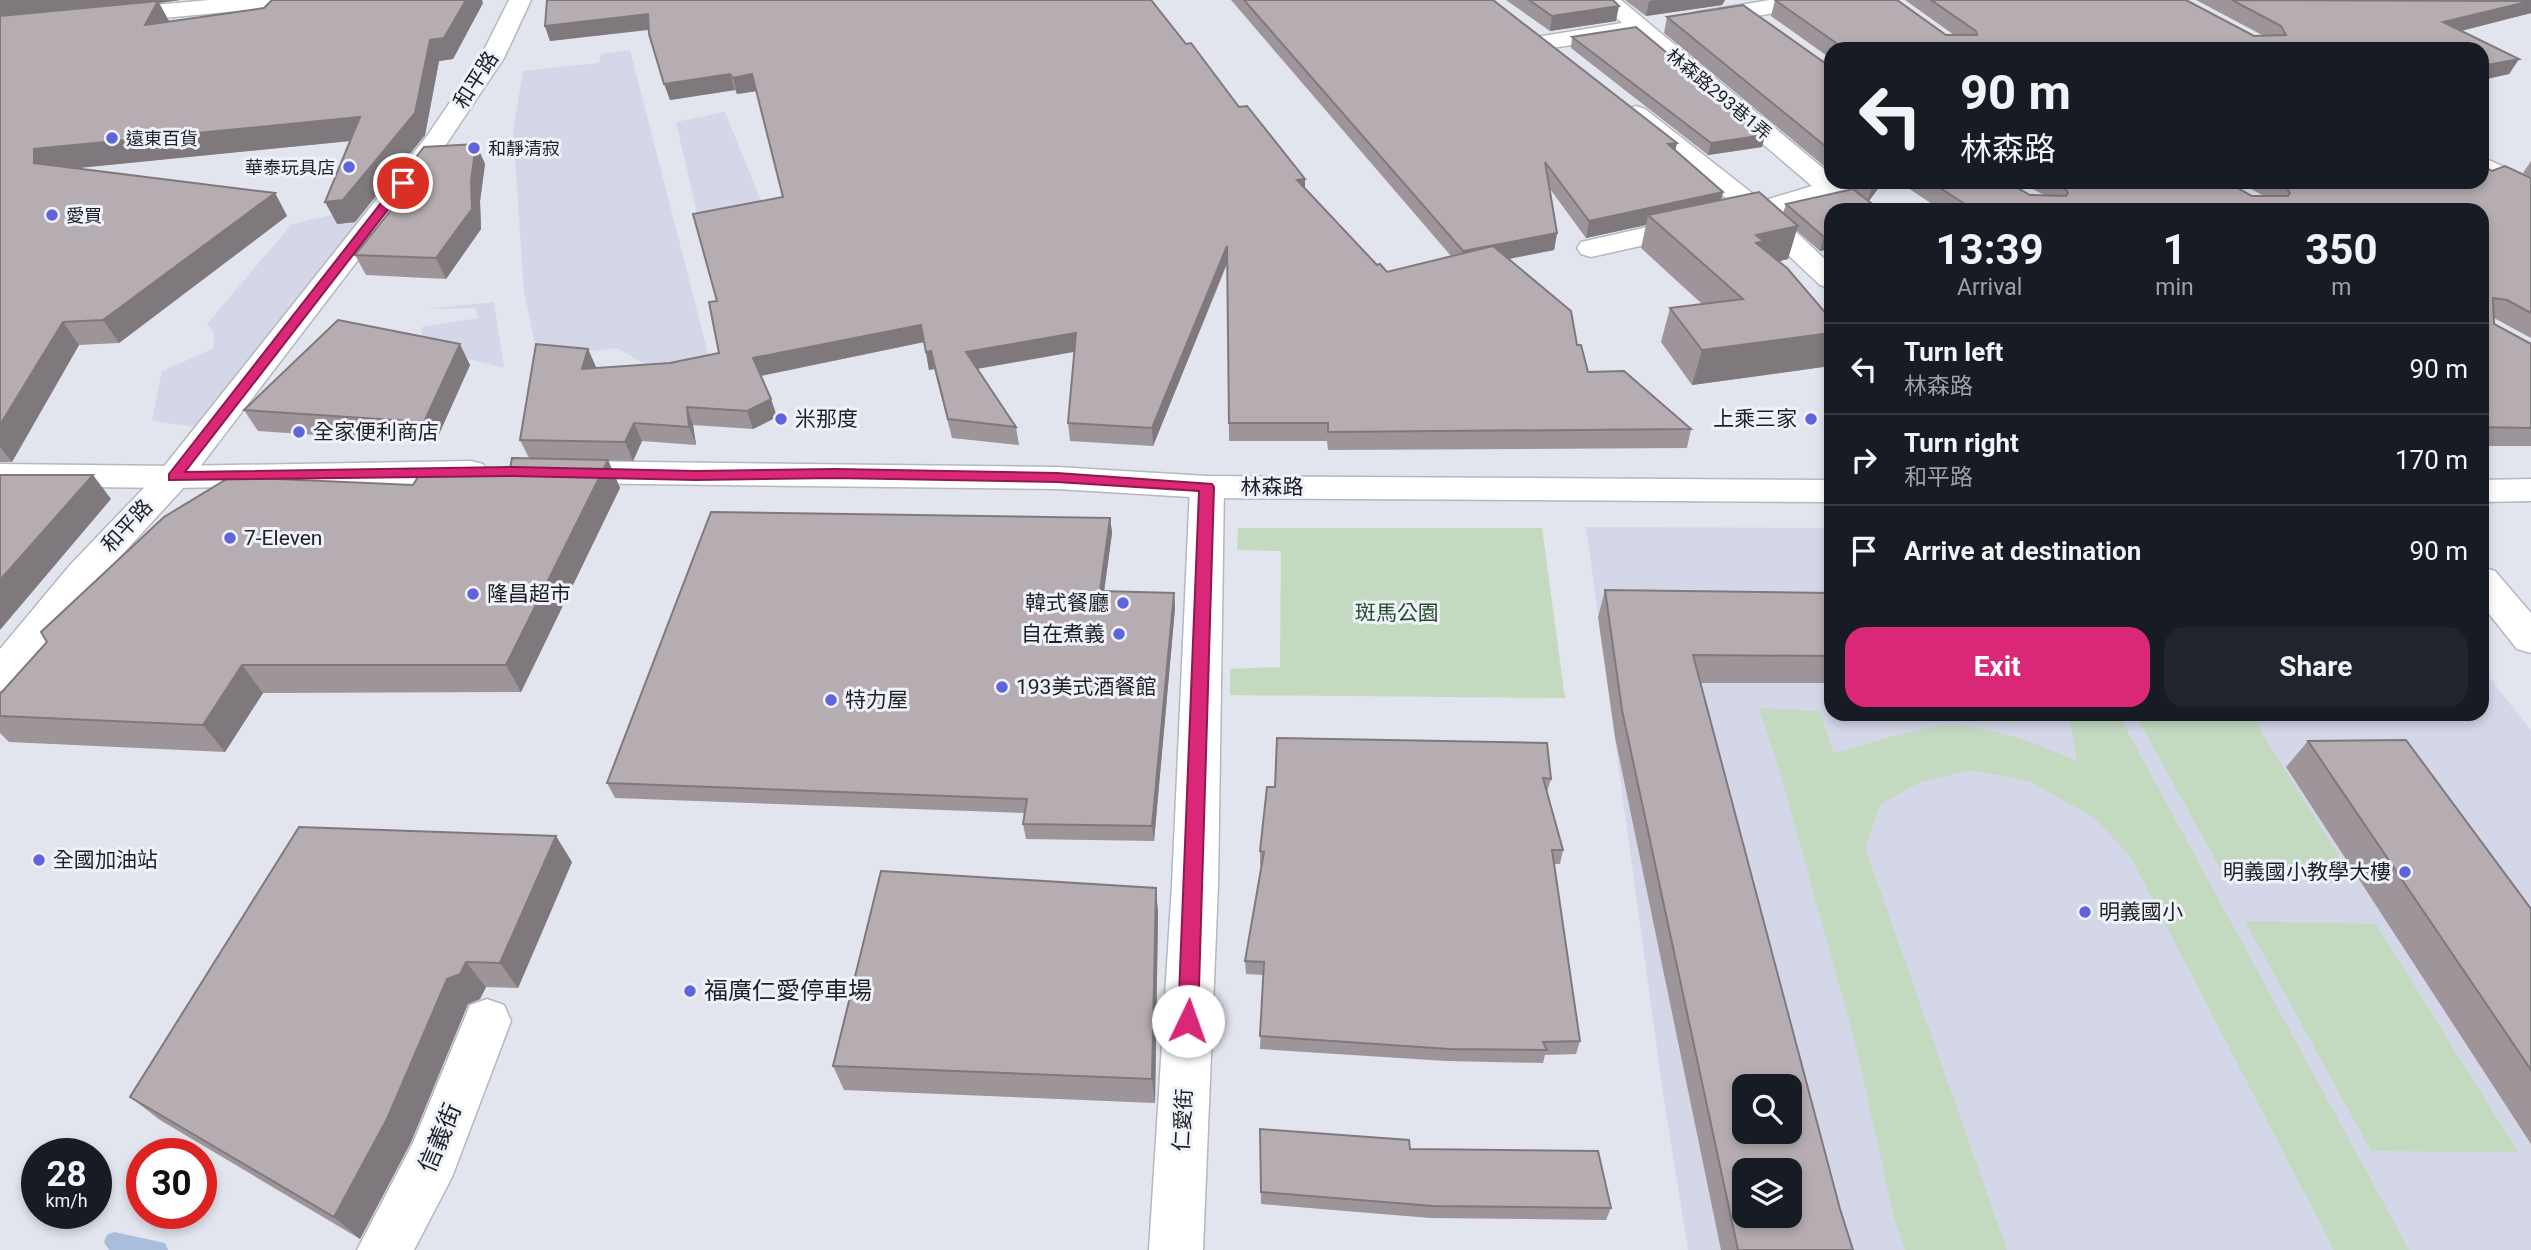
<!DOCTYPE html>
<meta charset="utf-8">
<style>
:root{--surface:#171b24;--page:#20242c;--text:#f1f3f6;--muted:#9ea1a6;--line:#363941;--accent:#db2777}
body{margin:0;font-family:Roboto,"Noto Sans TC",sans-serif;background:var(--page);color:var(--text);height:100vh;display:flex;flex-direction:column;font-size:26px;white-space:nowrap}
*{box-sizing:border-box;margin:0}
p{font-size:23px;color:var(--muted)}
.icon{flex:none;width:38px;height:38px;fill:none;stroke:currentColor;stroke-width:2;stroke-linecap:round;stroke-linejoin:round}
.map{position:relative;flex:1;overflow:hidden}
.panel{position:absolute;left:1824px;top:203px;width:665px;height:518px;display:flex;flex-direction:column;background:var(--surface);border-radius:21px;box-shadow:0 4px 10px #0003}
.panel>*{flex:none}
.guide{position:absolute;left:1824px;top:42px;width:665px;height:147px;border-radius:21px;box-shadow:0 4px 10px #0003;background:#171b24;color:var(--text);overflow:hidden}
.tools{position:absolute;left:1732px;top:1074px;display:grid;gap:14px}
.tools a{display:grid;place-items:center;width:70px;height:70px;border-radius:14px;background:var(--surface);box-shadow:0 4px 10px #0003;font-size:35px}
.speed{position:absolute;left:21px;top:1138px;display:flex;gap:14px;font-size:35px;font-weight:700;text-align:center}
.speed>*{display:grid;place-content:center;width:91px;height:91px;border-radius:50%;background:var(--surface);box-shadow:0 4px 10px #0003;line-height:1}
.speed small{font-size:18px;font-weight:400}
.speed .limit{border:10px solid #d22;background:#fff;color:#111}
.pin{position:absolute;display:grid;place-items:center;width:60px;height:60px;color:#fff;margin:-30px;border:4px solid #fff;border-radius:50%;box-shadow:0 2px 7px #0007}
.me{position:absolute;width:77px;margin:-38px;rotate:3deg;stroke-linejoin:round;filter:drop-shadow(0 0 5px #0008)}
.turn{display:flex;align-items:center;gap:24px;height:147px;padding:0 21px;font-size:32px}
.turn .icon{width:91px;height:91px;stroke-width:2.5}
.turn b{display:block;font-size:49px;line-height:60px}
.eta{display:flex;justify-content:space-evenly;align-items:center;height:119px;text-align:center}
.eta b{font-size:42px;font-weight:700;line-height:49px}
.button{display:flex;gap:14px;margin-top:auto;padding:14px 21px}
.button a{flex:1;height:80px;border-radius:21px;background:var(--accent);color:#fff;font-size:28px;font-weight:700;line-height:80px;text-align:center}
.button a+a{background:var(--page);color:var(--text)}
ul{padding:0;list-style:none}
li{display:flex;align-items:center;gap:21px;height:91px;padding:0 21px;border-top:2px solid var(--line)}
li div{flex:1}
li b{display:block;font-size:26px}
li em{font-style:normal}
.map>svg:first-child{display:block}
.built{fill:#d3d7e8;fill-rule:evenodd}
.green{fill:#c3dac0}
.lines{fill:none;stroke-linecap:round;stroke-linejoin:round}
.stream{fill:#a9bddc;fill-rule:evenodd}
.minor-casing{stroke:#b5b7c1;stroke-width:3}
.tertiary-casing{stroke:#b5b7c1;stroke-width:3}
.minor{fill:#fff;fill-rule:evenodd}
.tertiary{fill:#fff;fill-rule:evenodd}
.wall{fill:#9d9599}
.shaded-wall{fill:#7f797d}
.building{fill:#b6adb2;stroke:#7f797d;stroke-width:2;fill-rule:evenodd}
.route{fill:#db2777;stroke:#8e194d;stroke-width:2}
.poi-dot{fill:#5f64dc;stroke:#eff2fb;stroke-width:2.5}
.labels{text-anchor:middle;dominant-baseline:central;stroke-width:6;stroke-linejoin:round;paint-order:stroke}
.far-street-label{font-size:18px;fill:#1f2023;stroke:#eff2fb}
.far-poi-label{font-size:18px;fill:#1f2023;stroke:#eff2fb;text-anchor:start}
.street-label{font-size:21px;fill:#1f2023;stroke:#eff2fb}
.poi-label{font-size:21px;fill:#1f2023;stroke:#eff2fb;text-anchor:start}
.park-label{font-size:21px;fill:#274d24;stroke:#eff2fb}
.near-poi-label{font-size:24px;fill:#1f2023;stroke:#eff2fb;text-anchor:start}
.near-street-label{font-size:24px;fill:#1f2023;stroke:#eff2fb}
</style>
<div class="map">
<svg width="2531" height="1250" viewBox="0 0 2531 1250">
<rect width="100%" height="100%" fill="#e2e4ee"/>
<path class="built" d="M 630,50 L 710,361 L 657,371 L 617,348 L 538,358 L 524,292 L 513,131 L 523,71 L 599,63 L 601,54 Z
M 725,112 L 765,211 L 700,226 L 676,122 Z
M 396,200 L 211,429 L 152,421 L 162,371 L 213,349 L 214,332 L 207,324 L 292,224 Z
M 494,302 L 504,368 L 422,347 L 422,327 L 478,318 L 475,308 L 426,309 Z
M 1586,527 L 1830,528 L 1830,714 L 2482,714 L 2482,668 L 2531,731 L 2531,1250 L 1688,1250 L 1663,1093 ZM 1745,1087 L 1790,1087 L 1790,1132 L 1745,1132 ZM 1745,1171 L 1790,1171 L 1790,1216 L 1745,1216 Z"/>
<path class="green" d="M 1238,528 L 1542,528 L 1565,698 L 1230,695 L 1230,669 L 1280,667 L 1281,551 L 1237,550 Z
M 1759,708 L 1819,711 L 1834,753 C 1872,744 1912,727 1951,726 C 1993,726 2039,745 2077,761 L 2069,714 L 2118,714 L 2409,1250 L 2334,1250 L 2130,856 L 2093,817 L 2029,781 L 1971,770 L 1918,783 L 1880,805 L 1865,848 L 2007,1250 L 1905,1250 L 1894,1218 L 1856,1046 L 1780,772 Z
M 2135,714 L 2250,714 L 2352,877 L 2225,877 Z
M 2245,921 L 2376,924 L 2518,1152 L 2371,1151 Z"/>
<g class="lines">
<path class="stream" d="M 114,1232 L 165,1243 L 168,1250 L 109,1250 L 104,1242 L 107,1235 Z"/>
<defs>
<path id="minor" d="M 209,0 L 290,0 L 287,5 L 279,7 L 111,23 L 103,21 L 100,16 L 103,11 L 111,9 Z
M 509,0 L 531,0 L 504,58 L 445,146 L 186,485 L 96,583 L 14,686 L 0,691 L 0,649 L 70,565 L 162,469 L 427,136 L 480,58 Z
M 1597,0 L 1621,0 L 1830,174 L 1830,182 L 1863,182 L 1860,189 L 1777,214 L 1830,264 L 1830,288 L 1820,285 L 1752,221 L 1591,257 L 1581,254 L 1577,248 L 1581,242 L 1737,207 L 1627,119 L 1623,114 L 1627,109 L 1636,106 L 1645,109 L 1762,201 L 1812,186 L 1633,33 L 1624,37 L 1545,49 L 1537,47 L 1533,42 L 1537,37 L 1622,23 Z
M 1770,0 L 1820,0 L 1817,5 L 1809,7 L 1698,26 L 1690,24 L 1687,19 L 1690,14 L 1698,12 Z
M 2482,157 L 2531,179 L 2531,198 L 2482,175 Z
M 1207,476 L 1219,479 L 1224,487 L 1218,885 L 1203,1250 L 1149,1250 L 1172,885 L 1190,487 L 1195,479 Z
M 2482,567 L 2495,571 L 2531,613 L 2531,653 L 2517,649 L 2482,605 Z
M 487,999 L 504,1005 L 511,1021 L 452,1177 L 414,1250 L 357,1250 L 413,1143 L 470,1005 Z"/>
<path id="tertiary" d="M 471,461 L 483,464 L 488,472 L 483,480 L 471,483 L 174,488 L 0,486 L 0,464 L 174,466 Z
M 563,461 L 1057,467 L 1207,476 L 1830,480 L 1830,502 L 1207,498 L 1057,489 L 563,483 L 551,480 L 546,472 L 551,464 Z
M 2531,479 L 2531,501 L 2482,502 L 2482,480 Z"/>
</defs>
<use href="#minor" class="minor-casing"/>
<use href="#tertiary" class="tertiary-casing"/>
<use href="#minor" class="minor"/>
<use href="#tertiary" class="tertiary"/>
</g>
<path class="wall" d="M 0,0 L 180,0 L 159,3 L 169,21 L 169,22 L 483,3 L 453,59 L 439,61 L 425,135 L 355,222 L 337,224 L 350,141 L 76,168 L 275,193 L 287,216 L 119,343 L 79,345 L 12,462 L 0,462 Z
M 1231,0 L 1493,0 L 1677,143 L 1675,150 L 1723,192 L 1721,200 L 1783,213 L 1786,204 L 1854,189 L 1856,182 L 1883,182 L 1869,201 L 1830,210 L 1830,249 L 1820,251 L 1796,230 L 1788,259 L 1778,261 L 1830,366 L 1692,385 L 1661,342 L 1670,308 L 1702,304 L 1641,248 L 1646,225 L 1586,238 L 1550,189 L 1557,233 L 1554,250 L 1509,259 L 1577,345 L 1588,372 L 1691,429 L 1687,448 L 1328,450 L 1327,441 L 1229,441 L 1227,264 L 1153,446 L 1070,441 L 1068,423 L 1074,352 L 977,369 L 1016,427 L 1019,445 L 952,438 L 934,369 L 929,370 L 924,342 L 761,376 L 771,399 L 777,417 L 753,429 L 693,425 L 696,445 L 642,441 L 633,461 L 529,458 L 520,440 L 588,349 L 596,368 L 670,363 L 719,353 L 717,301 L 783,197 L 757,91 L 737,94 L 735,90 L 670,100 L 649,30 L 550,41 L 545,26 L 1186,44 L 1305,189 L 1377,265 L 1387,272 L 1451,256 Z
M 1506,0 L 1613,0 L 1616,21 L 1550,31 Z
M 1625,0 L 1725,0 L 1722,5 L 1646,16 Z
M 1775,0 L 1897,0 L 1946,35 L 1954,35 L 1905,0 L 2186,0 L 2254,36 L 2262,35 L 2196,0 L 2531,0 L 2531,13 L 2461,31 L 2519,59 L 2509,74 L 2482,80 L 2482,49 L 1830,49 L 1830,58 L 1771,16 Z
M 1667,17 L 1830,64 L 1830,171 L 1664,33 Z
M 1572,37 L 1765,135 L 1762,147 L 1708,155 L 1571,48 Z
M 476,144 L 485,164 L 480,201 L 481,229 L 446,279 L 366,275 L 355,255 Z
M 2531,161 L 2531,177 L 2523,173 Z
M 2492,171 L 2531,178 L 2531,338 L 2494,318 L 2494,324 L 2531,344 L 2531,446 L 2482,446 L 2482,210 L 1941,210 L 1899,182 L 2007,182 L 2030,195 L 2044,195 L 2020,182 L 2227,182 L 2252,196 L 2264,196 L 2238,182 L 2482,182 Z
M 470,365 L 435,443 L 258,431 L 244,410 Z
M 608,460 L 620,488 L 521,692 L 263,693 L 225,752 L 9,742 L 0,733 L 0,694 L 47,642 L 413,485 L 510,469 Z
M 1110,518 L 1112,533 L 1104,592 L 1174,593 L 1175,608 L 1154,841 L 1026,839 L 1023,824 L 1024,813 L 615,798 L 607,783 Z
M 1605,590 L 1830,593 L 1830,683 L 1700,683 L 1840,1209 L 1853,1250 L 1721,1250 L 1615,737 L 1598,617 Z
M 2308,741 L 2531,909 L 2531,1144 L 2286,767 Z
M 1551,779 L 1547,792 L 1563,850 L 1560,864 L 1554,864 L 1580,1041 L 1576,1054 L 1545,1055 L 1543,1063 L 1446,1061 L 1260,1049 L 1263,975 L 1246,974 L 1245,961 L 1261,865 L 1260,865 L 1260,851 L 1275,787 Z
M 572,862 L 518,988 L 486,987 L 480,999 L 468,1004 L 411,1142 L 360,1239 L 160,1120 L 130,1097 Z
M 1156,888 L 1158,914 L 1155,1103 L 844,1090 L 833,1066 Z
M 1260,1129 L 1410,1149 L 1611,1208 L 1606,1220 L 1430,1218 L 1261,1204 Z"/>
<path class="shaded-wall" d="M 0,0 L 180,0 L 159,3 L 169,21 L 157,46 L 0,18 Z
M 466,0 L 482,0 L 483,3 L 453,59 L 439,61 L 425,135 L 355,222 L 337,224 L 325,202 L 430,40 Z
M 1655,0 L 1725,0 L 1722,5 L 1646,16 L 1649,1 Z
M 2531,1 L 2531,13 L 2433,38 L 2443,22 Z
M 1619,6 L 1616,21 L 1550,31 L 1552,16 Z
M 648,14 L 653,29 L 550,41 L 545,26 Z
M 2519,59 L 2509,74 L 2482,80 L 2482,66 Z
M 730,74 L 735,90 L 670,100 L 664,84 Z
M 752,74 L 757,91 L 737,94 L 733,78 Z
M 360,117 L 370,139 L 49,171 L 34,163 L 34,149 Z
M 1765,135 L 1762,147 L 1708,155 L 1711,143 Z
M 1677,143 L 1673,160 L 1668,144 Z
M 476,144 L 485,164 L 480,201 L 481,229 L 446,279 L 436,258 L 471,181 Z
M 1305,179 L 1305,196 L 1297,180 Z
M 1876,182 L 1883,182 L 1866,205 L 1872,188 Z
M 1723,192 L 1719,209 L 1648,215 L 1646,225 L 1586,238 L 1589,221 Z
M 275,193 L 287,216 L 119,343 L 103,320 Z
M 403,195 L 394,218 L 384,198 Z
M 1798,226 L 1788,259 L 1756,267 L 1756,235 Z
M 1557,233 L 1554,250 L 1461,268 L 1463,251 Z
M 1830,236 L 1830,249 L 1820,251 L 1824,237 Z
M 1227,246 L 1227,263 L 1153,446 L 1152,428 Z
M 63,322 L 79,345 L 12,462 L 0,447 L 0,425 Z
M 921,325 L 924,342 L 759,376 L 753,358 Z
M 1076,333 L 1078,351 L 969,370 L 966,352 Z
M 1830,333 L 1830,366 L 1692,385 L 1702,350 Z
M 460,344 L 470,365 L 435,443 L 424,422 Z
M 588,349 L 596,367 L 589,387 L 582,369 Z
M 931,351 L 934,369 L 929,370 L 926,352 Z
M 771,399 L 777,417 L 753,429 L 747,411 Z
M 687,407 L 693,425 L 696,445 L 689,427 Z
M 634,423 L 642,441 L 633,461 L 625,442 Z
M 608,460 L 620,488 L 521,692 L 506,665 Z
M 93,475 L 111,499 L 0,630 L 0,580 Z
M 1110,518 L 1112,533 L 1102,606 L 1100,591 Z
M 1174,593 L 1175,608 L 1154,841 L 1152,826 Z
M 242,665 L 263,693 L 225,752 L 203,725 Z
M 556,836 L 572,862 L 518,988 L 500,963 Z
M 1156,888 L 1158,914 L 1155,1103 L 1152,1079 Z
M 466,962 L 486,987 L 480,999 L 468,1004 L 411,1142 L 360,1239 L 334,1217 L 447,979 Z"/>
<path class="building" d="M 272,0 L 466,0 L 444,38 L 430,40 L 415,113 L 343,200 L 325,202 L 360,117 L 34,149 L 34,163 L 275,193 L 103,320 L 63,322 L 0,425 L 0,16 L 158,1 L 145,25 L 264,8 Z
M 547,0 L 1151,0 L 1186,44 L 1191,43 L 1239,107 L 1247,106 L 1305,179 L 1297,180 L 1377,265 L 1380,264 L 1387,272 L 1493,246 L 1571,311 L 1577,345 L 1581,345 L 1588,372 L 1624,371 L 1691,429 L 1328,432 L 1328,423 L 1229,423 L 1227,246 L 1152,428 L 1068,423 L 1076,333 L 966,352 L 1016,427 L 948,419 L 931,351 L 926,352 L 921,325 L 753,358 L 771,399 L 747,411 L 687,407 L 689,427 L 634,423 L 625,442 L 520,440 L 536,344 L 588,349 L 582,369 L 670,363 L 719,353 L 709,302 L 717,301 L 693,214 L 783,197 L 752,74 L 733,78 L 730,74 L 664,84 L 649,34 L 648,14 L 545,26 Z
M 1244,0 L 1493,0 L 1677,143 L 1668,144 L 1723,192 L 1589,221 L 1545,162 L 1557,233 L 1463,251 Z
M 1529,0 L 1613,0 L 1619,6 L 1552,16 Z
M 1775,0 L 1897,0 L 1946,35 L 1977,35 L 1976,31 L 1931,0 L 2186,0 L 2254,36 L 2286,35 L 2281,26 L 2232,0 L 2531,1 L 2443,22 L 2519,59 L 2482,66 L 2482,49 L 1836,49 L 1836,43 Z
M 1743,5 L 1825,63 L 1830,64 L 1830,150 L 1667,17 Z
M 1636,27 L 1765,135 L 1711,143 L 1572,37 Z
M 476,144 L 471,181 L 472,209 L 436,258 L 355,255 L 403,195 L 384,198 L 424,147 Z
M 2482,165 L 2492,171 L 2505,166 L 2531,178 L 2531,313 L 2507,300 L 2493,298 L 2494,324 L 2531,344 L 2531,428 L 2482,427 L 2482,210 L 1974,210 L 1931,182 L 2007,182 L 2030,195 L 2066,196 L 2068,193 L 2063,185 L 2058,182 L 2227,182 L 2252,196 L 2288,196 L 2290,193 L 2285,185 L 2280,182 L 2482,182 Z
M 1864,182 L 1876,182 L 1872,188 Z
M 1853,189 L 1880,210 L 1830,210 L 1830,236 L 1824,237 L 1786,204 Z
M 1759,192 L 1798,226 L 1756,235 L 1763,241 L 1756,243 L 1787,268 L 1830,318 L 1830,333 L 1702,350 L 1670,308 L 1743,299 L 1648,215 Z
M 338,320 L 460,344 L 424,422 L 244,410 Z
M 512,458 L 608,460 L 506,665 L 242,665 L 203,725 L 0,716 L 0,694 L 47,642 L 41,632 L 164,517 L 230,477 L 413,485 L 423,469 L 510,469 Z
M 0,475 L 93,475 L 0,580 Z
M 711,512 L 1110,518 L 1100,591 L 1174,593 L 1152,826 L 1023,824 L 1027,799 L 607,783 Z
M 1605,590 L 1830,593 L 1830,656 L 1693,655 L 1840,1209 L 1853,1250 L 1738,1250 L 1622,710 ZM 1745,1087 L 1790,1087 L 1790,1132 L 1745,1132 ZM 1745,1171 L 1790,1171 L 1790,1216 L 1745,1216 Z
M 1277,738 L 1547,743 L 1551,779 L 1543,778 L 1563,850 L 1552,850 L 1580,1041 L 1543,1042 L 1547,1050 L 1449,1049 L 1260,1036 L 1264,962 L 1245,961 L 1264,852 L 1260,851 L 1267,787 L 1275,787 Z
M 2406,740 L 2531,909 L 2531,1070 L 2308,741 Z
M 299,827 L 556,836 L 500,963 L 466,962 L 460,974 L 447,979 L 387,1119 L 334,1217 L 130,1097 Z
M 881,871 L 1156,888 L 1152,1079 L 833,1066 Z
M 1260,1129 L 1409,1140 L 1410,1149 L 1598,1151 L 1611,1208 L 1433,1206 L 1261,1192 Z"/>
<path class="route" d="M 403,179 L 408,183 L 407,185 L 185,472 L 513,467 L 696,471 L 835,469 L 1057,473 L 1212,484 L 1214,487 L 1198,1021 L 1195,1027 L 1188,1030 L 1181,1027 L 1178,1021 L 1199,491 L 1057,482 L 835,478 L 696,480 L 513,476 L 169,480 L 169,474 L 399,180 Z"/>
<g class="poi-dot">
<circle cx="112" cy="138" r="7"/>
<circle cx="474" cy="148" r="7"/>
<circle cx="349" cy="167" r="7"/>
<circle cx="52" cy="215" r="7"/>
<circle cx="781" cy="419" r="7"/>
<circle cx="1811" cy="419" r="7"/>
<circle cx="299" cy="432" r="7"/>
<circle cx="230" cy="538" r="7"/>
<circle cx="473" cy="594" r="7"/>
<circle cx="1123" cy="603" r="7"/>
<circle cx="1119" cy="634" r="7"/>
<circle cx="1002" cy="687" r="7"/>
<circle cx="831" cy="700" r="7"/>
<circle cx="39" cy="860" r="7"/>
<circle cx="2405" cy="872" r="7"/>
<circle cx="2085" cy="912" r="7"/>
<circle cx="690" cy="991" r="7"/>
</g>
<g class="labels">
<g class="far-street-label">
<text transform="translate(1719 94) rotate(40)">林森路293巷1弄</text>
</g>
<g class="far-poi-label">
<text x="126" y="138">遠東百貨</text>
<text x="488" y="148">和靜清寂</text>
<text x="335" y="167" text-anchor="end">華泰玩具店</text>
<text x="66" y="215">愛買</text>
</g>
<g class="street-label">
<text transform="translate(476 80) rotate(-57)">和平路</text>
<text x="1272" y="487">林森路</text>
<text transform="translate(127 526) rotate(-47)">和平路</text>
<text transform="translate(1183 1120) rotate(-87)">仁愛街</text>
</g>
<g class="poi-label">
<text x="795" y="419">米那度</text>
<text x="1797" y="419" text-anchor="end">上乘三家</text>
<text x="313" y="432">全家便利商店</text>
<text x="244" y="538">7-Eleven</text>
<text x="487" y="594">隆昌超市</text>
<text x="1109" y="603" text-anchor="end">韓式餐廳</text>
<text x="1105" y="634" text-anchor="end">自在煮義</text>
<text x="1016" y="687">193美式酒餐館</text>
<text x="845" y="700">特力屋</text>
<text x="53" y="860">全國加油站</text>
<text x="2391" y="872" text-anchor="end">明義國小教學大樓</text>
<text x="2099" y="912">明義國小</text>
</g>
<g class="park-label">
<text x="1397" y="613">斑馬公園</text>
</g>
<g class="near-poi-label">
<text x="704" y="991">福廣仁愛停車場</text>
</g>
<g class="near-street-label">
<text transform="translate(440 1138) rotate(-67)">信義街</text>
</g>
</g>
</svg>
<div class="tools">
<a><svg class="icon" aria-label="search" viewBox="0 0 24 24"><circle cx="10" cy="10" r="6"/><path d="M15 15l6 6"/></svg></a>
<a><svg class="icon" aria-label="layers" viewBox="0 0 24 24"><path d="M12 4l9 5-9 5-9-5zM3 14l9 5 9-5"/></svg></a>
</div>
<div class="speed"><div>28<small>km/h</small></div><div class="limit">30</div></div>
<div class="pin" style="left:403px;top:183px;background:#d93025"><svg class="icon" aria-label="arrive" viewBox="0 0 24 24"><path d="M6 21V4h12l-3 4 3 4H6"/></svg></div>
<svg class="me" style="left:1188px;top:1021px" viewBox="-20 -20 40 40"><circle r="19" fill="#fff"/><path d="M0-13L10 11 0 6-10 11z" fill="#db2777"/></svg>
<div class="guide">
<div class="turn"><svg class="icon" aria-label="left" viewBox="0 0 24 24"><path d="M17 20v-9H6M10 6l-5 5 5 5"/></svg><div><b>90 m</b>林森路</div></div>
</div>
<section class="panel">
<div class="eta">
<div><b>13:39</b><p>Arrival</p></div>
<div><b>1</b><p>min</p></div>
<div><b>350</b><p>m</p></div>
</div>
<ul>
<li><svg class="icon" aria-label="left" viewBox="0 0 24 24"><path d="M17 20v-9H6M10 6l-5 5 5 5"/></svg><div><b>Turn left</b><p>林森路</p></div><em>90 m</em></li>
<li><svg class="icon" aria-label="right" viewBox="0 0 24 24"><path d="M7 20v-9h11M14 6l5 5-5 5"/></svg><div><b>Turn right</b><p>和平路</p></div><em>170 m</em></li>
<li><svg class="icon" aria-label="arrive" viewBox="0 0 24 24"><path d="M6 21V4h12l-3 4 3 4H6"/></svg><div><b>Arrive at destination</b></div><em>90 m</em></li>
</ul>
<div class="button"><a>Exit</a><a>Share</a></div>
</section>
</div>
